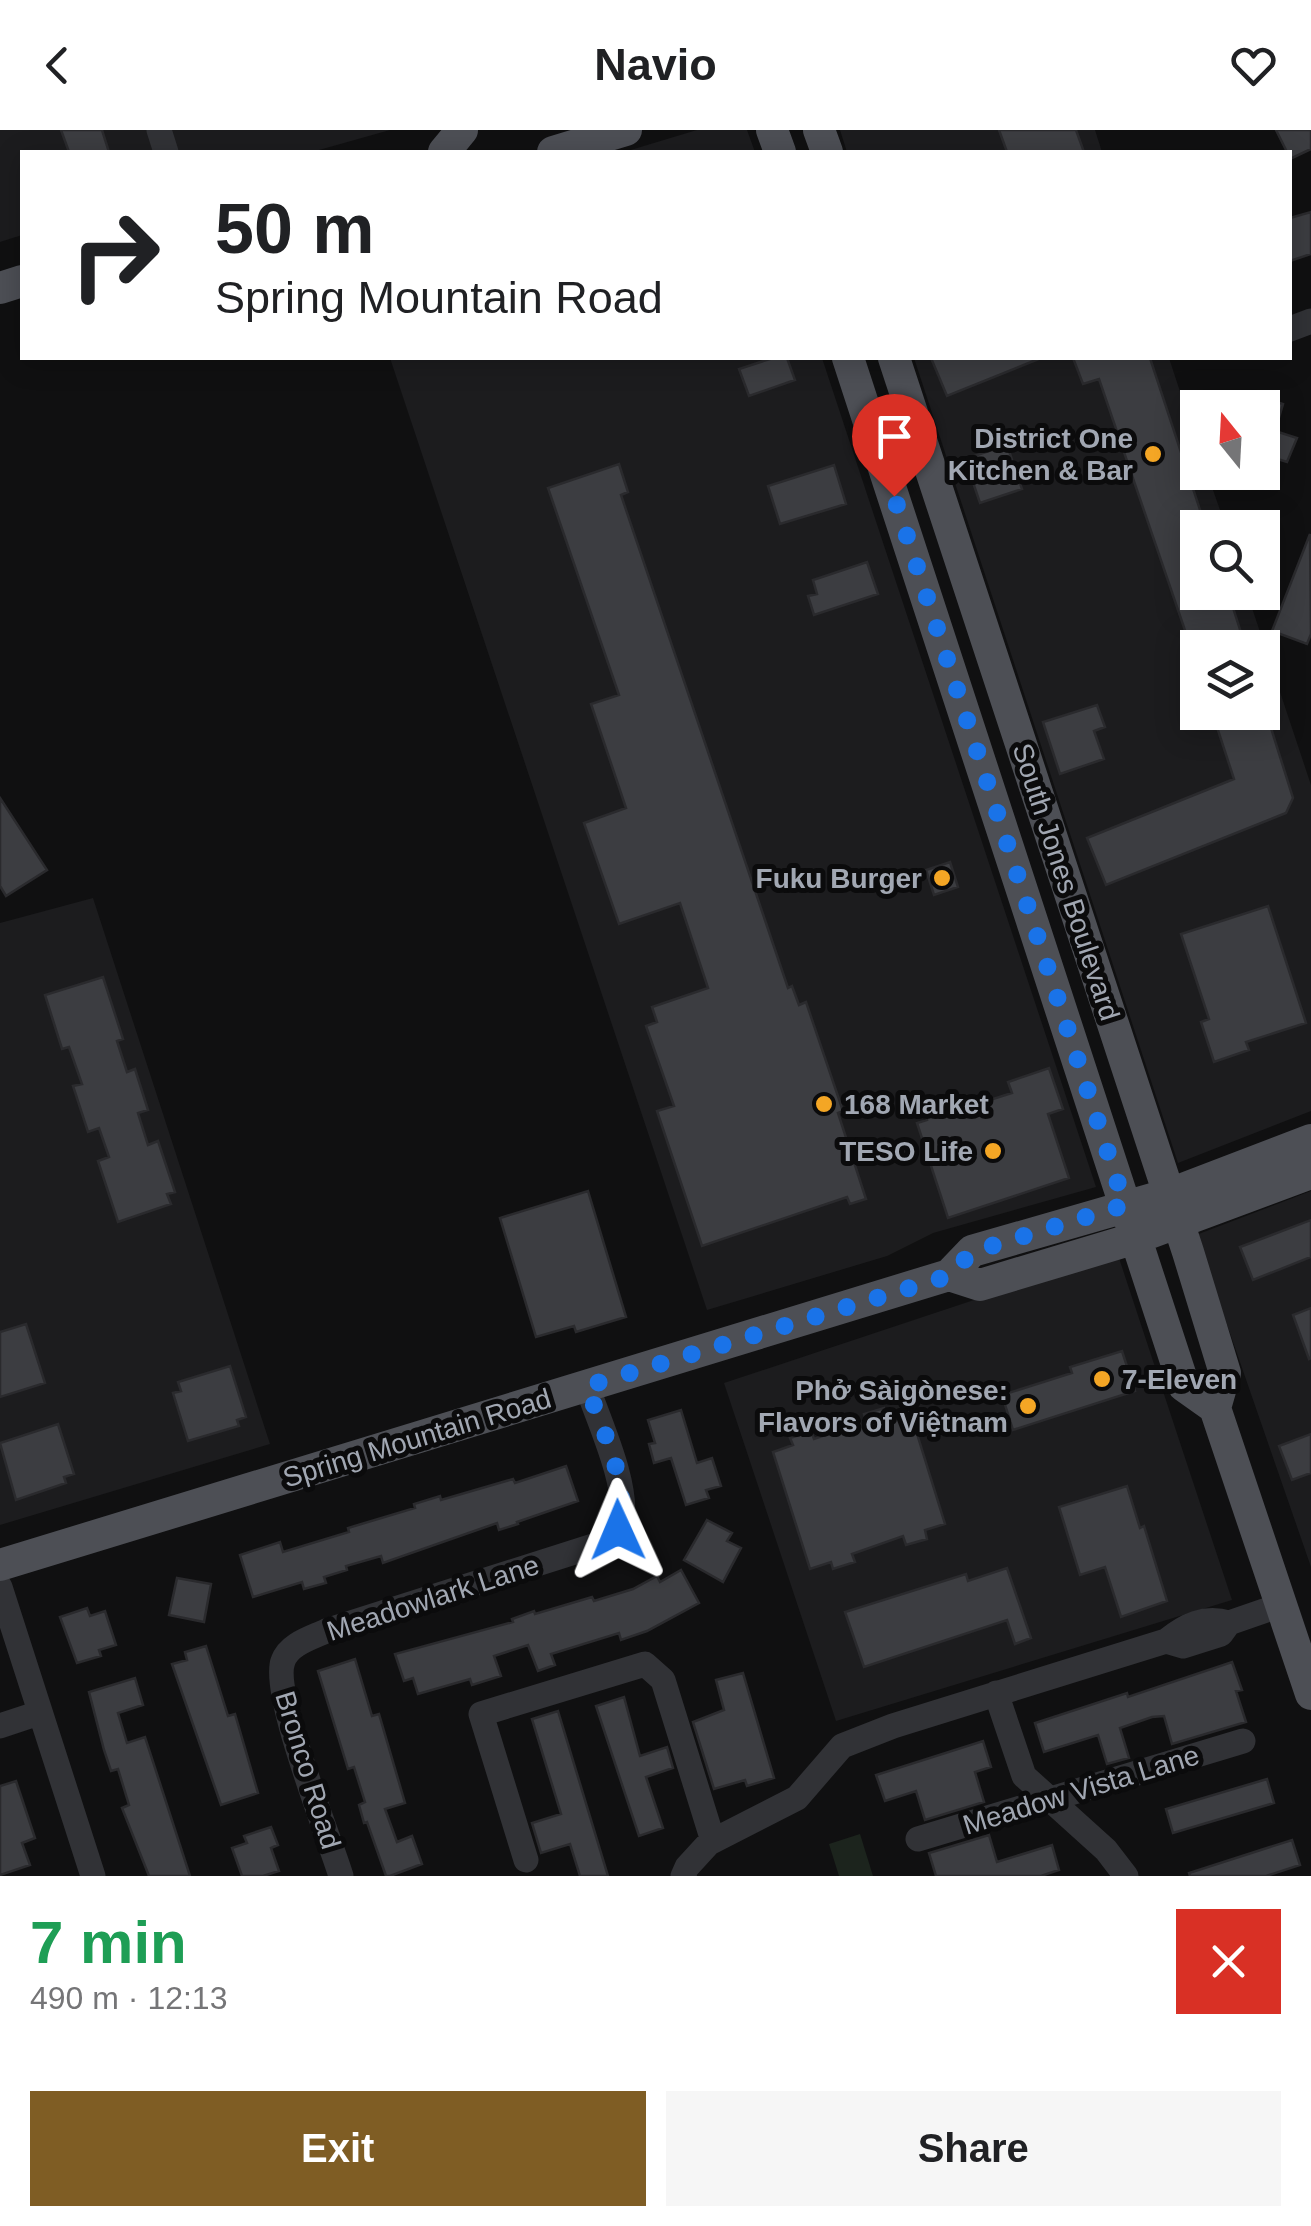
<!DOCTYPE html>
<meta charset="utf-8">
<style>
:root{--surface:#fff;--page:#f6f6f6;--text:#202124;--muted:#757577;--accent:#7f5d24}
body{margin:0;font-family:Helvetica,sans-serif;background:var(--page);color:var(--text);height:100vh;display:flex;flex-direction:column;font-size:38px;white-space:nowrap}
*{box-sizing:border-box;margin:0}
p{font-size:32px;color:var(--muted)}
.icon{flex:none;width:55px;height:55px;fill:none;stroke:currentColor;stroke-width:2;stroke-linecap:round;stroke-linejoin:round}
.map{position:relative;height:1746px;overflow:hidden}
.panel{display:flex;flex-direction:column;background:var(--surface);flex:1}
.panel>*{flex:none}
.banner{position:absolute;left:20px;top:20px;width:1272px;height:210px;border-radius:0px;box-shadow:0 5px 25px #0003;background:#fff;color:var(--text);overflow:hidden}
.needle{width:65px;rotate:342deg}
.buttons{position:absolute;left:1180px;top:260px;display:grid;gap:20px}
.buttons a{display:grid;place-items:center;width:100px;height:100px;border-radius:0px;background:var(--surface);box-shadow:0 5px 25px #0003;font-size:50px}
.pin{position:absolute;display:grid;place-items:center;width:85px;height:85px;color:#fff;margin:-102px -42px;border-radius:50% 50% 50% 0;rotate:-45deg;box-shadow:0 0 10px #0007}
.pin .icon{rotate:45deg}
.me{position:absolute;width:110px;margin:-55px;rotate:359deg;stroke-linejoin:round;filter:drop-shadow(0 0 8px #0008)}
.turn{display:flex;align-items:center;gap:35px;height:210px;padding:0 30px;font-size:45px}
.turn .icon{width:130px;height:130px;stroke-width:2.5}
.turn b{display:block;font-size:70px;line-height:85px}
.round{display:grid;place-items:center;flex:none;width:105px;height:105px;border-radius:0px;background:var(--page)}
.headline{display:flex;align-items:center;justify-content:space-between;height:170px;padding:0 30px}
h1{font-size:60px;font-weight:700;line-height:75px;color:#1e9e55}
.button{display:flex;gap:20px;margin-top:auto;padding:20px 30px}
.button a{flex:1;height:115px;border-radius:0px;background:var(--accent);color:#fff;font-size:40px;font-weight:700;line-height:115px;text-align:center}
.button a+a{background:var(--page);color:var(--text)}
header{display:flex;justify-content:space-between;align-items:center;height:130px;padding:0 30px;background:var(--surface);font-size:45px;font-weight:700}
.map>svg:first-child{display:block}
.built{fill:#1c1c1e;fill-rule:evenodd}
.green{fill:#1c241d}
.building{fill:#3c3d41;stroke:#2a2a2d;stroke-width:2.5}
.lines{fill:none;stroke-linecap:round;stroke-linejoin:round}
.minor{stroke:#313236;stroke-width:25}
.major{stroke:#4d4f55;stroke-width:32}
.route{stroke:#1a73e8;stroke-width:18;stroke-dasharray:0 32.4}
.poi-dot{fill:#f4a625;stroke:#0b0b0c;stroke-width:4}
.labels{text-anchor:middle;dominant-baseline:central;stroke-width:10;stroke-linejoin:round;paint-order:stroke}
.poi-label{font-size:28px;font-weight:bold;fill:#a1a7b2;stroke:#0b0b0c;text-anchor:end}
.street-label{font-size:28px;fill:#a1a7b2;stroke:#0b0b0c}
</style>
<header><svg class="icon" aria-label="back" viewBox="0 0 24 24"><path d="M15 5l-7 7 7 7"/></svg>Navio<svg class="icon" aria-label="heart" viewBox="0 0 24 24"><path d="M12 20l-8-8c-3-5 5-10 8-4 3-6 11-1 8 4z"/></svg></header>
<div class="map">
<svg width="1311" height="1746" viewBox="0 0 1311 1746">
<rect width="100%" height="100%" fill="#101011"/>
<path class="built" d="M 0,0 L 390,0 L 312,22 L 22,22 L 22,105 L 0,112 Z
M 697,0 L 747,0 L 755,22 L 624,22 Z
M 840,0 L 1095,0 L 1102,22 L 847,22 Z
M 390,228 L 822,228 L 1096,1057 L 933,1103 L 887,1126 L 707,1180 Z
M 914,228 L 1169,228 L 1197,313 L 1198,342 L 1207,343 L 1226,397 L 1198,398 L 1198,462 L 1247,463 L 1311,655 L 1311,981 L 1178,1033 ZM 1198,518 L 1262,518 L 1262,582 L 1198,582 Z
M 93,768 L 270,1314 L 0,1395 L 0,793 Z
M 1311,1061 L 1311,1437 L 1196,1105 Z
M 1119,1128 L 1232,1470 L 836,1591 L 724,1253 L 989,1165 Z"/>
<path class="green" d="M 860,1704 L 873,1746 L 839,1746 L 829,1714 Z"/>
<path class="building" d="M 61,0 L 102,0 L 109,22 L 69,22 Z
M 999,0 L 1076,0 L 1084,22 L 1007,22 Z
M 1276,0 L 1311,0 L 1311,19 L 1290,29 L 1290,22 L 1287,22 Z
M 1311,82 L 1311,124 L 1290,131 L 1290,88 Z
M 773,228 L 787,228 L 795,250 L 749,266 L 739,239 Z
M 931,228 L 1041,228 L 947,266 Z
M 1073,228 L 1150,228 L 1206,398 L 1198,398 L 1198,462 L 1228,462 L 1246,518 L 1191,518 L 1099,249 L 1083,254 Z
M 1262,267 L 1283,274 L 1275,301 L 1297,308 L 1287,332 L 1268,326 L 1267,330 L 1262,329 Z
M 1007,315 L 1022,359 L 980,373 L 965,329 Z
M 619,334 L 628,362 L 621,365 L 788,858 L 792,856 L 799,875 L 806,872 L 843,981 L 838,983 L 866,1069 L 850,1074 L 847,1067 L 702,1116 L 657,981 L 674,976 L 646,896 L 657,892 L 652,877 L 708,858 L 680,773 L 619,794 L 584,693 L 626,678 L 591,574 L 619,565 L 548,358 Z
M 834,335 L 846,374 L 780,394 L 768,356 Z
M 1310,404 L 1311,504 L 1307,514 L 1272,501 Z
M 867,432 L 878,464 L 814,485 L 808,466 L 817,464 L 813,450 Z
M 1097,575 L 1105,597 L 1094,601 L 1104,629 L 1060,644 L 1043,592 Z
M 1212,582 L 1266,582 L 1293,668 L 1286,683 L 1106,755 L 1087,708 L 1234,649 Z
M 0,668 L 47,740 L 6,766 L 0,756 Z
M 950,732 L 958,757 L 934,765 L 926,740 Z
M 1268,776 L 1306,893 L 1246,912 L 1249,920 L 1214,932 L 1201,892 L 1209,889 L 1181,804 Z
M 103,847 L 123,909 L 117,911 L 127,942 L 135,939 L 148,980 L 138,983 L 148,1015 L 158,1011 L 175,1062 L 167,1064 L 171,1074 L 118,1092 L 98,1031 L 109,1027 L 99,998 L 88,1002 L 73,956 L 82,954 L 69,917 L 62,919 L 45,865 Z
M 1049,938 L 1063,979 L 1048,984 L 1069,1048 L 948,1088 L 917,993 L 927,990 L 922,973 L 941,967 L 946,984 L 1012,963 L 1008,952 Z
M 588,1061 L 626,1187 L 576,1202 L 574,1196 L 536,1207 L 500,1088 Z
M 1311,1090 L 1311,1127 L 1253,1150 L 1240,1117 Z
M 1311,1178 L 1311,1228 L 1309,1229 L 1293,1185 Z
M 26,1194 L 45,1253 L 0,1267 L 0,1202 Z
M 1122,1221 L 1135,1261 L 1013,1300 L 1002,1265 L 1072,1243 L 1070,1237 Z
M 230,1236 L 246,1287 L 237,1290 L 239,1296 L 188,1311 L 173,1263 L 181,1261 L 178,1252 Z
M 884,1278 L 886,1285 L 909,1278 L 945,1394 L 925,1400 L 927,1409 L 906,1415 L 903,1406 L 852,1424 L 855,1432 L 833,1439 L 831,1432 L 810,1439 L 773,1322 L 793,1315 L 790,1308 L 811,1301 L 814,1309 L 866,1291 L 864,1284 Z
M 681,1280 L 697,1333 L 712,1328 L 721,1356 L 706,1360 L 709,1368 L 686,1375 L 671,1328 L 654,1333 L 649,1314 L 655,1313 L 648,1290 Z
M 58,1294 L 74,1344 L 64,1347 L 66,1353 L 16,1370 L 0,1313 Z
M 1311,1304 L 1311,1343 L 1292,1350 L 1279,1316 Z
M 566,1336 L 578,1371 L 517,1392 L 518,1394 L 499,1400 L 497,1393 L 383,1433 L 381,1426 L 346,1436 L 347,1440 L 324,1447 L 326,1453 L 304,1459 L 302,1452 L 253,1467 L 240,1425 L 280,1412 L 283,1422 L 349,1402 L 348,1398 L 415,1378 L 414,1374 L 440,1366 L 441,1370 L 513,1349 L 515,1353 Z
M 1127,1356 L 1140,1398 L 1144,1396 L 1167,1471 L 1121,1487 L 1105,1437 L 1080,1445 L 1059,1377 Z
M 707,1390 L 732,1403 L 727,1411 L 741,1418 L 723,1452 L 684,1430 Z
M 1007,1438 L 1031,1508 L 1015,1514 L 1007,1490 L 864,1537 L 845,1482 L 966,1444 L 968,1451 Z
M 681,1440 L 699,1473 L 647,1501 L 621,1510 L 619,1503 L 551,1524 L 555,1535 L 538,1541 L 528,1515 L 494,1526 L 501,1546 L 472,1555 L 470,1549 L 418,1564 L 413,1548 L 404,1551 L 395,1524 L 513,1492 L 512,1489 L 534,1481 L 535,1484 L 592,1467 L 594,1471 L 633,1459 L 657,1446 L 660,1452 Z
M 177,1448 L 211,1454 L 204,1492 L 169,1485 Z
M 87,1478 L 90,1486 L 105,1481 L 116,1515 L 99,1520 L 101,1526 L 77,1533 L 60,1487 Z
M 206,1516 L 228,1586 L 235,1584 L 258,1663 L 221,1675 L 172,1534 L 187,1530 L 185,1522 Z
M 355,1529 L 372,1586 L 379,1584 L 405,1673 L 385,1679 L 397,1712 L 412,1706 L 422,1734 L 390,1746 L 386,1746 L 367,1692 L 364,1693 L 359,1675 L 365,1672 L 354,1637 L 348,1639 L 318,1541 Z
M 1232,1532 L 1242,1560 L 1236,1561 L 1246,1592 L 1172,1614 L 1164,1586 L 1152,1587 L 1120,1598 L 1129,1628 L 1107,1634 L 1098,1605 L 1044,1622 L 1035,1593 L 1127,1563 L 1128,1567 Z
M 743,1543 L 774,1648 L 747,1656 L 745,1650 L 714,1659 L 693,1592 L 724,1580 L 716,1550 Z
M 135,1548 L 143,1575 L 118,1583 L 127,1613 L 145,1607 L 190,1746 L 149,1746 L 122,1678 L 129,1675 L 118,1639 L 111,1641 L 104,1620 L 89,1562 Z
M 624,1567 L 640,1626 L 667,1617 L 673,1638 L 646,1647 L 663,1698 L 639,1706 L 596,1576 Z
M 558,1581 L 608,1746 L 580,1746 L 570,1714 L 541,1723 L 532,1693 L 561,1684 L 532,1589 Z
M 983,1611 L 991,1637 L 975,1642 L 984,1672 L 925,1690 L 916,1661 L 885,1671 L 876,1645 Z
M 1267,1649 L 1274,1673 L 1173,1703 L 1166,1679 Z
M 16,1651 L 35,1708 L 22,1713 L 30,1735 L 0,1745 L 0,1656 Z
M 271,1697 L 278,1715 L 271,1718 L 279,1741 L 263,1746 L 242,1746 L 232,1718 L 247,1713 L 244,1706 Z
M 989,1705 L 997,1732 L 1052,1715 L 1059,1740 L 1041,1746 L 936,1746 L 929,1723 Z
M 1292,1710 L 1300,1735 L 1266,1746 L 1190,1746 L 1189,1743 Z"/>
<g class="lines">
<path class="minor" d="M 159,0 L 166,22
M 1290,199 L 1311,191
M 0,1457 L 93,1746
M 1166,1511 L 1183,1516 L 1221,1504 L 1229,1493 L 1281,1475
M 996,1563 L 1024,1646 L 1106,1720 L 1126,1746
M 0,1596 L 39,1583
M 918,1709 L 1243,1611
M 526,1730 L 481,1584 L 645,1534 L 663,1550 L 713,1711
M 341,1746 C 329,1707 271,1562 283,1531 C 289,1514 311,1508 326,1501 L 609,1411 C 615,1404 620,1399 622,1390 C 628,1353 599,1292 587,1256
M 683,1746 L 687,1737 L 709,1713 L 797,1668 L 842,1616 L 893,1596 L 1166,1511 C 1186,1495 1204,1486 1229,1493"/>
<path class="major" d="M 772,0 L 780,22
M 819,0 L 827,22
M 444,22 L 462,0
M 553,22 L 626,0
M 0,158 L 22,151
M 848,228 L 1184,1256 L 1215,1278
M 894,228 L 1188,1122 L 1225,1243 L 1215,1278 L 1311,1564
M 949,1145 L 980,1155 L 1136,1108 L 1311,1043
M 0,1435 L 949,1145 L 972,1121 L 1170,1064 L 1311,1010"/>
</g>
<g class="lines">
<path class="route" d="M 618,1400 C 632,1356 601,1298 587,1256 L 949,1146 L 972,1122 L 1125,1075 L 894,366"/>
</g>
<g class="poi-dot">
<circle cx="1153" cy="324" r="10"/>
<circle cx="942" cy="748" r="10"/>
<circle cx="824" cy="974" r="10"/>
<circle cx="993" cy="1021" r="10"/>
<circle cx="1102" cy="1249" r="10"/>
<circle cx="1028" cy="1276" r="10"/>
</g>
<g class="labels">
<g class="poi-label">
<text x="1133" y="308">District One<tspan x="1133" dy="32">Kitchen &amp; Bar</tspan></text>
<text x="922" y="748">Fuku Burger</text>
<text x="844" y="974" text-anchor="start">168 Market</text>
<text x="973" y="1021">TESO Life</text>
<text x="1122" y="1249" text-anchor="start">7-Eleven</text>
<text x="1008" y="1260">Phở Sàigònese:<tspan x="1008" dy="32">Flavors of Việtnam</tspan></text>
</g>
<g class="street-label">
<text transform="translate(1066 752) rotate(72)">South Jones Boulevard</text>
<text transform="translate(417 1308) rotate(-17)">Spring Mountain Road</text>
<text transform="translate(433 1468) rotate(-18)">Meadowlark Lane</text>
<text transform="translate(308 1640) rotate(73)">Bronco Road</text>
<text transform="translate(1081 1660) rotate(-17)">Meadow Vista Lane</text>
</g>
</g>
</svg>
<div class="buttons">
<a><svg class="needle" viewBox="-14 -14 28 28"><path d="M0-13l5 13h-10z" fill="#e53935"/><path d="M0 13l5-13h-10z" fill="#757577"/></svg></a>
<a><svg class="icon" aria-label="search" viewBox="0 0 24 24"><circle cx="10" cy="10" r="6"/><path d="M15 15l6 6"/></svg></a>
<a><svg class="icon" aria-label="layers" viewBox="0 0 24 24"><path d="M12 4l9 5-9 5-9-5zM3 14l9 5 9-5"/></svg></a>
</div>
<div class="pin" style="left:894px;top:366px;background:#d93025"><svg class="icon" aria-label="arrive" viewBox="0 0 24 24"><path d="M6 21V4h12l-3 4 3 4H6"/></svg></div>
<svg class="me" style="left:618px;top:1400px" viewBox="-20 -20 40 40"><path d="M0-17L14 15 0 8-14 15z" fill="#1a73e8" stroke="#fff" stroke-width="4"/></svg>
<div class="banner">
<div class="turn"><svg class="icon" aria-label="right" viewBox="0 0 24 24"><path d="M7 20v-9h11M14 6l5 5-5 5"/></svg><div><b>50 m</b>Spring Mountain Road</div></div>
</div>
</div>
<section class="panel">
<div class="headline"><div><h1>7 min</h1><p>490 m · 12:13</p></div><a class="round" style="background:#d93025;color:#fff"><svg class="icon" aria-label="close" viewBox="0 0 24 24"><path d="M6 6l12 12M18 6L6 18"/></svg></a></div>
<div class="button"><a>Exit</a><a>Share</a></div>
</section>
